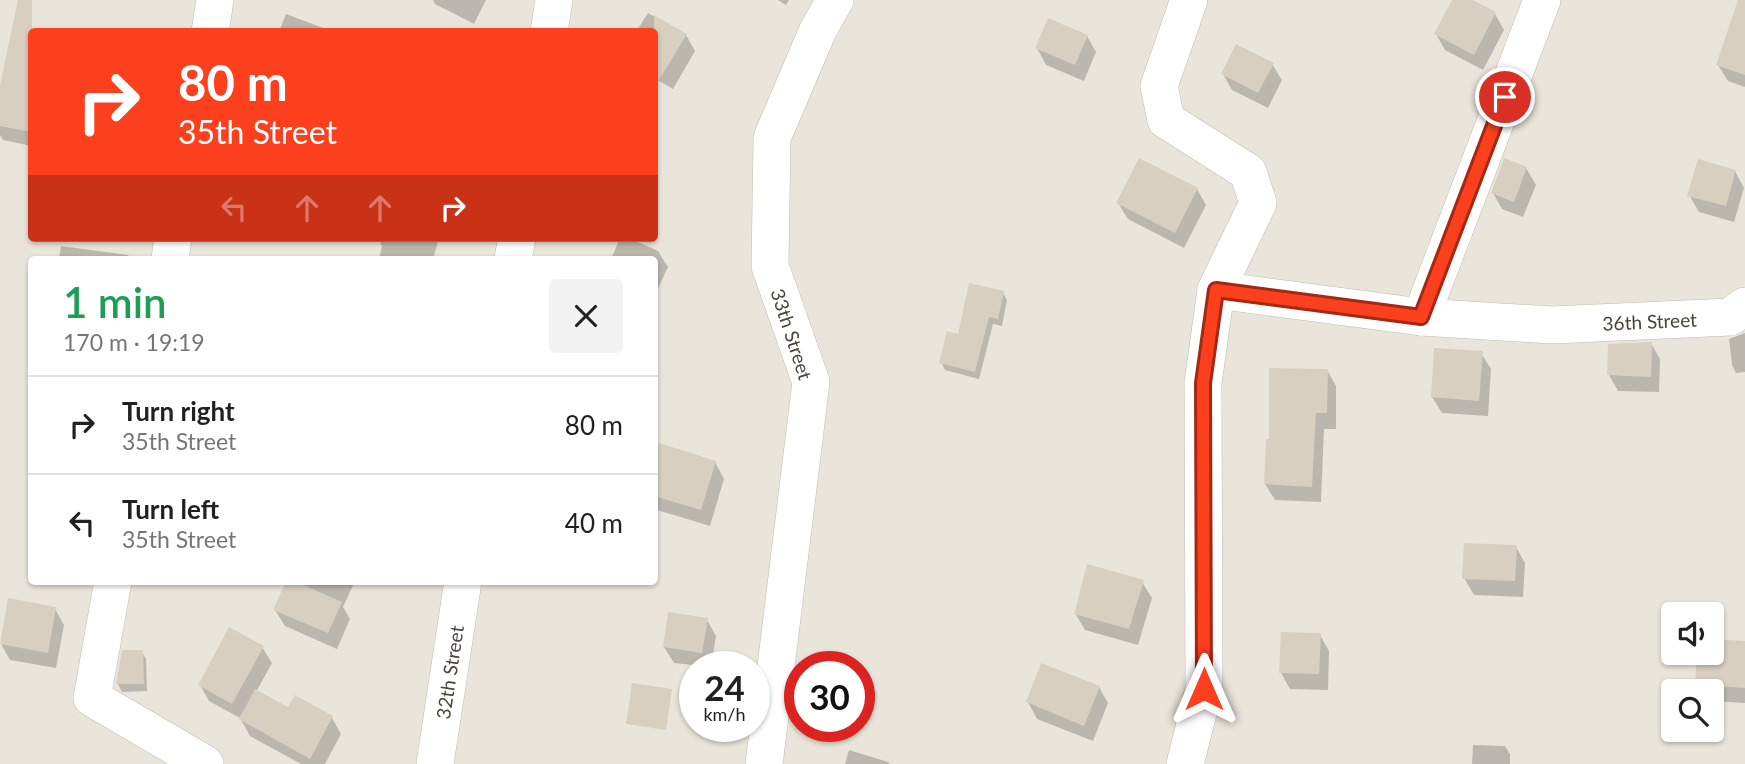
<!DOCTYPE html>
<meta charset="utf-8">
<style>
:root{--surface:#fff;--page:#f2f2f2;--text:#202124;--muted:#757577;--line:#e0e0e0}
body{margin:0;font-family:Lato,sans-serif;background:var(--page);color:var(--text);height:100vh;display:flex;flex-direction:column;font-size:26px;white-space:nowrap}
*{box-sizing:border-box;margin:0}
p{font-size:23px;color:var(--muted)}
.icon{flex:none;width:38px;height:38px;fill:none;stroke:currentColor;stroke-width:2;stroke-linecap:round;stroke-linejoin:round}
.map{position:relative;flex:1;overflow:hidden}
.drawer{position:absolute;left:28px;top:256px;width:630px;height:329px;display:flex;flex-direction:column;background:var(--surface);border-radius:7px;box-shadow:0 2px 5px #0004}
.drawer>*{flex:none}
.guide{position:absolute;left:28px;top:28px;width:630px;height:214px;border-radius:7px;box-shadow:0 2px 5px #0004;background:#fc3f1d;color:#fff;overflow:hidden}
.buttons{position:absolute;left:1661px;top:602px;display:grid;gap:14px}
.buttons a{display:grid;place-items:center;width:63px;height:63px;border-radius:7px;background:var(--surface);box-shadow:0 2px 5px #0004;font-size:35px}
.speed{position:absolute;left:679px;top:651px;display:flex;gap:14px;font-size:35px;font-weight:700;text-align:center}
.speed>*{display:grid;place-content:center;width:91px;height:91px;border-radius:50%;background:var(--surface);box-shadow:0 2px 5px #0004;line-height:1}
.speed small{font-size:18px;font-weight:400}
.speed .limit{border:10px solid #d22;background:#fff;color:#111}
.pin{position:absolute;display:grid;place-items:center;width:60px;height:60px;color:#fff;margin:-30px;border:4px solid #fff;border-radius:50%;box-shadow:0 2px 7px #0007}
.me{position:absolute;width:77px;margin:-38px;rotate:0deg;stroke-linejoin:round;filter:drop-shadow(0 0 5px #0008)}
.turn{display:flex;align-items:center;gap:24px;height:147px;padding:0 35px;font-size:32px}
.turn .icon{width:91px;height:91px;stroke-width:2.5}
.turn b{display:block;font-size:49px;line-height:60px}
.lanes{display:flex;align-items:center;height:66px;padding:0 35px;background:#0003;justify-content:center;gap:35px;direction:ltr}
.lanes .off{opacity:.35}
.round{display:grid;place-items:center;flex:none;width:74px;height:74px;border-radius:7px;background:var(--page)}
.head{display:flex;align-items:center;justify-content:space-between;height:119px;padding:0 35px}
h1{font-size:42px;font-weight:600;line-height:52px;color:#1e9e55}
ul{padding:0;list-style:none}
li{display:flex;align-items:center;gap:21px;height:98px;padding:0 35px;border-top:2px solid var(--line)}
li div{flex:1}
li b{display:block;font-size:26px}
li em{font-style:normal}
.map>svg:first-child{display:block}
.residential{fill:#eae5da;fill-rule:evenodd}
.shadow{fill:#0003}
.building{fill:#d8cfc1}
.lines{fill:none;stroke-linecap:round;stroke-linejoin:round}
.street-casing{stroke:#c2bbae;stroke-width:38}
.street{stroke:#fff;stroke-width:37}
.route-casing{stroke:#a42913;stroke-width:18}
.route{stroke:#fc3f1d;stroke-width:12}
.labels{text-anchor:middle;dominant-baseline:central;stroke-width:5;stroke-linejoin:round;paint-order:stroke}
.street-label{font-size:19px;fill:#4b4439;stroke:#fff}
</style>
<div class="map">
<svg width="1745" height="764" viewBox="0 0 1745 764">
<rect width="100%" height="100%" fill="#f6f3ec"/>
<path class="residential" d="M 0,0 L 1745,0 L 1745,764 L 0,764 ZM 32,32 L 654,32 L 654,238 L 32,238 ZM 32,259 L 654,259 L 654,581 L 32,581 ZM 1673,614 L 1712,614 L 1712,653 L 1673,653 ZM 695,667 L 754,667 L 754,726 L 695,726 ZM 800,667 L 859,667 L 859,726 L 800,726 ZM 1673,691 L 1712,691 L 1712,730 L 1673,730 Z"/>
<path class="shadow" d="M 433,0 L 486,0 L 474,24 L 435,4 Z
M 778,0 L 789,0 L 786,5 Z
M 1454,0 L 1469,0 L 1495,14 L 1504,30 L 1483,70 L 1445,50 L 1436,34 Z
M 1745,3 L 1745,87 L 1728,81 L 1718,65 Z
M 648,13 L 686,35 L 695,51 L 673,89 L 654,78 L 654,32 L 636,32 Z
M 286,14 L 334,32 L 279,32 Z
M 1087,36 L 1096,52 L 1084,81 L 1046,65 L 1037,48 Z
M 32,41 L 32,146 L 3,140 L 0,135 L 0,93 Z
M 1272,64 L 1282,80 L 1268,108 L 1232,90 L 1223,74 Z
M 1526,168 L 1536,185 L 1523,217 L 1502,209 L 1493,193 Z
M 1735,171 L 1744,188 L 1734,222 L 1699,212 L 1689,195 Z
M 1197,189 L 1206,205 L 1184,248 L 1128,219 L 1118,203 Z
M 378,238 L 439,238 L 433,259 L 379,259 L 382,246 Z
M 620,238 L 629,238 L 658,251 L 668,267 L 654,297 L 654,259 L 611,259 Z
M 61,246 L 128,255 L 131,259 L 59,259 Z
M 1003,293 L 1007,300 L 1002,326 L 993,324 L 979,379 L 945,370 L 941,362 L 959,336 Z
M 1745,333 L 1745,372 L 1736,373 L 1732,365 L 1729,339 Z
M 1651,343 L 1660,359 L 1659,392 L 1618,391 L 1609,375 Z
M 1481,353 L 1491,369 L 1488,416 L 1442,413 L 1432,397 Z
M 1327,370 L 1336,386 L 1336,429 L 1324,429 L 1321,502 L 1275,500 L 1265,484 Z
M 715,462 L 724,479 L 710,526 L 654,509 L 654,463 Z
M 1516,547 L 1525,563 L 1523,597 L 1474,595 L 1464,578 Z
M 288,581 L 355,581 L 343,607 L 350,619 L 337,649 L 285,626 L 275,610 Z
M 1142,582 L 1152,598 L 1138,645 L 1085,630 L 1075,613 Z
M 55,609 L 64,625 L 56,668 L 10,660 L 1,644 Z
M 707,620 L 716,636 L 711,667 L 674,663 L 664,647 Z
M 1320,635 L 1329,651 L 1328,690 L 1290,689 L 1281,673 Z
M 1712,641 L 1745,643 L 1745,703 L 1712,701 L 1712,691 L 1701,691 L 1697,684 L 1699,653 L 1712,653 Z
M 262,647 L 272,663 L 256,692 L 288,709 L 295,697 L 332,718 L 341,734 L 325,764 L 301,764 L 250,736 L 240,718 L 209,701 L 200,685 Z
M 142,652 L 146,659 L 147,691 L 122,692 L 118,684 Z
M 1099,687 L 1108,703 L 1093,741 L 1037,719 L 1028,702 Z
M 1473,745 L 1505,746 L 1510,754 L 1510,764 L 1472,764 Z
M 849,750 L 888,762 L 890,764 L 845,764 Z"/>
<path class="building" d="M 18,0 L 32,0 L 32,132 L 0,126 L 0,85 Z
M 1452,0 L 1473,0 L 1496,12 L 1474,55 L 1434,34 Z
M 1738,0 L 1745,0 L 1745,75 L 1716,65 Z
M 654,15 L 687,34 L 654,88 Z
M 1048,18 L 1088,35 L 1075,65 L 1035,48 Z
M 1236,44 L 1274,63 L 1258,93 L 1221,74 Z
M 1139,158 L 1198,188 L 1175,233 L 1116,203 Z
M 1504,158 L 1527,167 L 1514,202 L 1491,193 Z
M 1698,159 L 1736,170 L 1726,206 L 1687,196 Z
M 969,283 L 1004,291 L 998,319 L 989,317 L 975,372 L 939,363 L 947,331 L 958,334 Z
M 1652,342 L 1651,377 L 1607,375 L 1608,344 Z
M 1434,348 L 1483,351 L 1479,401 L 1431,397 Z
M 1269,368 L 1328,369 L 1327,413 L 1316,413 L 1312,487 L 1264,484 L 1266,439 L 1269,439 Z
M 659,443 L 716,461 L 701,510 L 654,496 L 654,457 Z
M 1464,543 L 1517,545 L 1515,581 L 1462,579 Z
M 1087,564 L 1144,580 L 1129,629 L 1074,614 Z
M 286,581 L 294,581 L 342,602 L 328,633 L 273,610 Z
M 8,598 L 56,607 L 48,653 L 0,644 Z
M 668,612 L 708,618 L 702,653 L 663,647 Z
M 229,627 L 264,646 L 232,704 L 198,685 Z
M 1281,632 L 1321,633 L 1319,674 L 1279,673 Z
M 1712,639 L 1745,641 L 1745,688 L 1695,685 L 1697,653 L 1712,653 Z
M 122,650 L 143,650 L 144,684 L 116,684 Z
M 1041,663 L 1100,686 L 1084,726 L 1026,702 Z
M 632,683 L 672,689 L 666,730 L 626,724 Z
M 255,689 L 288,707 L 295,695 L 333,716 L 310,759 L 239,719 Z"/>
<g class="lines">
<defs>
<g id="street">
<path d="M 210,32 L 215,0"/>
<path d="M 549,32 L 554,0"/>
<path d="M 170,259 L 173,238"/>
<path d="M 513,259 L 517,238"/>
<path d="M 1216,290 L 1421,317 L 1542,0"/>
<path id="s1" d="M 1421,317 L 1552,325 L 1730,317 L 1745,306"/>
<path d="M 113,581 L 92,698 L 205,764"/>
<path id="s2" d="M 435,764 L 463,581"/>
<path d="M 764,764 L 811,382 L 770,266 L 772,138 L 818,30 L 835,0"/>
<path d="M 1185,764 L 1204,689 L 1203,383 L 1216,290 L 1258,203 L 1248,172 L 1166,120 L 1159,86 L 1189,0"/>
</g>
</defs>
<use href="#street" class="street-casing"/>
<use href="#street" class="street"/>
</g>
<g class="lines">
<defs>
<path id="route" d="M 1204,689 L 1203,383 L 1216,290 L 1421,317 L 1505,97"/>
</defs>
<use href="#route" class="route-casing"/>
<use href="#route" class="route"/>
</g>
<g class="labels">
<g class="street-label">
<text stroke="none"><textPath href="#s1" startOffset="229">36th Street</textPath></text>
<text transform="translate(792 334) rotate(72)">33th Street</text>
<text stroke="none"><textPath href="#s2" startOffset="93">32th Street</textPath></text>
</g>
</g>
</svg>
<div class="buttons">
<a><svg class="icon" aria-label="sound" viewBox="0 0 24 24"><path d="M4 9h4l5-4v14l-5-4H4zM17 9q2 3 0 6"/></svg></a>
<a><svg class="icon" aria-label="search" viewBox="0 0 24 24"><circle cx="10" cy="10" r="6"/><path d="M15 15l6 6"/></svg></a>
</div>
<div class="speed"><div>24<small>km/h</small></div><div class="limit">30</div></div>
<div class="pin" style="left:1505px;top:97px;background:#d93025"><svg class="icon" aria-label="arrive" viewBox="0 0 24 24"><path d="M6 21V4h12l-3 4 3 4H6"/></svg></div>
<svg class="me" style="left:1204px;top:689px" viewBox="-20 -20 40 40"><path d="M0-17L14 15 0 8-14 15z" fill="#fc3f1d" stroke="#fff" stroke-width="4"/></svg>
<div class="guide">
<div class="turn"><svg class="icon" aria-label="right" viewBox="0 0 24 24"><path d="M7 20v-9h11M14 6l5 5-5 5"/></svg><div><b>80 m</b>35th Street</div></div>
<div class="lanes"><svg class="icon off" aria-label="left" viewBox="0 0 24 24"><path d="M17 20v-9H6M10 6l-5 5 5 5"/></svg><svg class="icon off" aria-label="ahead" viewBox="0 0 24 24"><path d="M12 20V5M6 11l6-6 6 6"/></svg><svg class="icon off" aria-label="ahead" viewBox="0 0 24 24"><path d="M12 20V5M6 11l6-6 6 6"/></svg><svg class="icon" aria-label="right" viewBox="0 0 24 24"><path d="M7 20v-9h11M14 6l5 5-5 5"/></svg></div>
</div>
<section class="drawer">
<div class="head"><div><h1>1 min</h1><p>170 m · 19:19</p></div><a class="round"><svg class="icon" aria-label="close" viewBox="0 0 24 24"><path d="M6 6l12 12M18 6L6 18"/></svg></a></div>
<ul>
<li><svg class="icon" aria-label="right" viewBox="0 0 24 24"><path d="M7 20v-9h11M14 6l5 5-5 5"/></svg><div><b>Turn right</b><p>35th Street</p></div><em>80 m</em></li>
<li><svg class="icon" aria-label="left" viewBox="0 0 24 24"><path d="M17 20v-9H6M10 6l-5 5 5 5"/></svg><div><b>Turn left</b><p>35th Street</p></div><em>40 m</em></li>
</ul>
</section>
</div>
